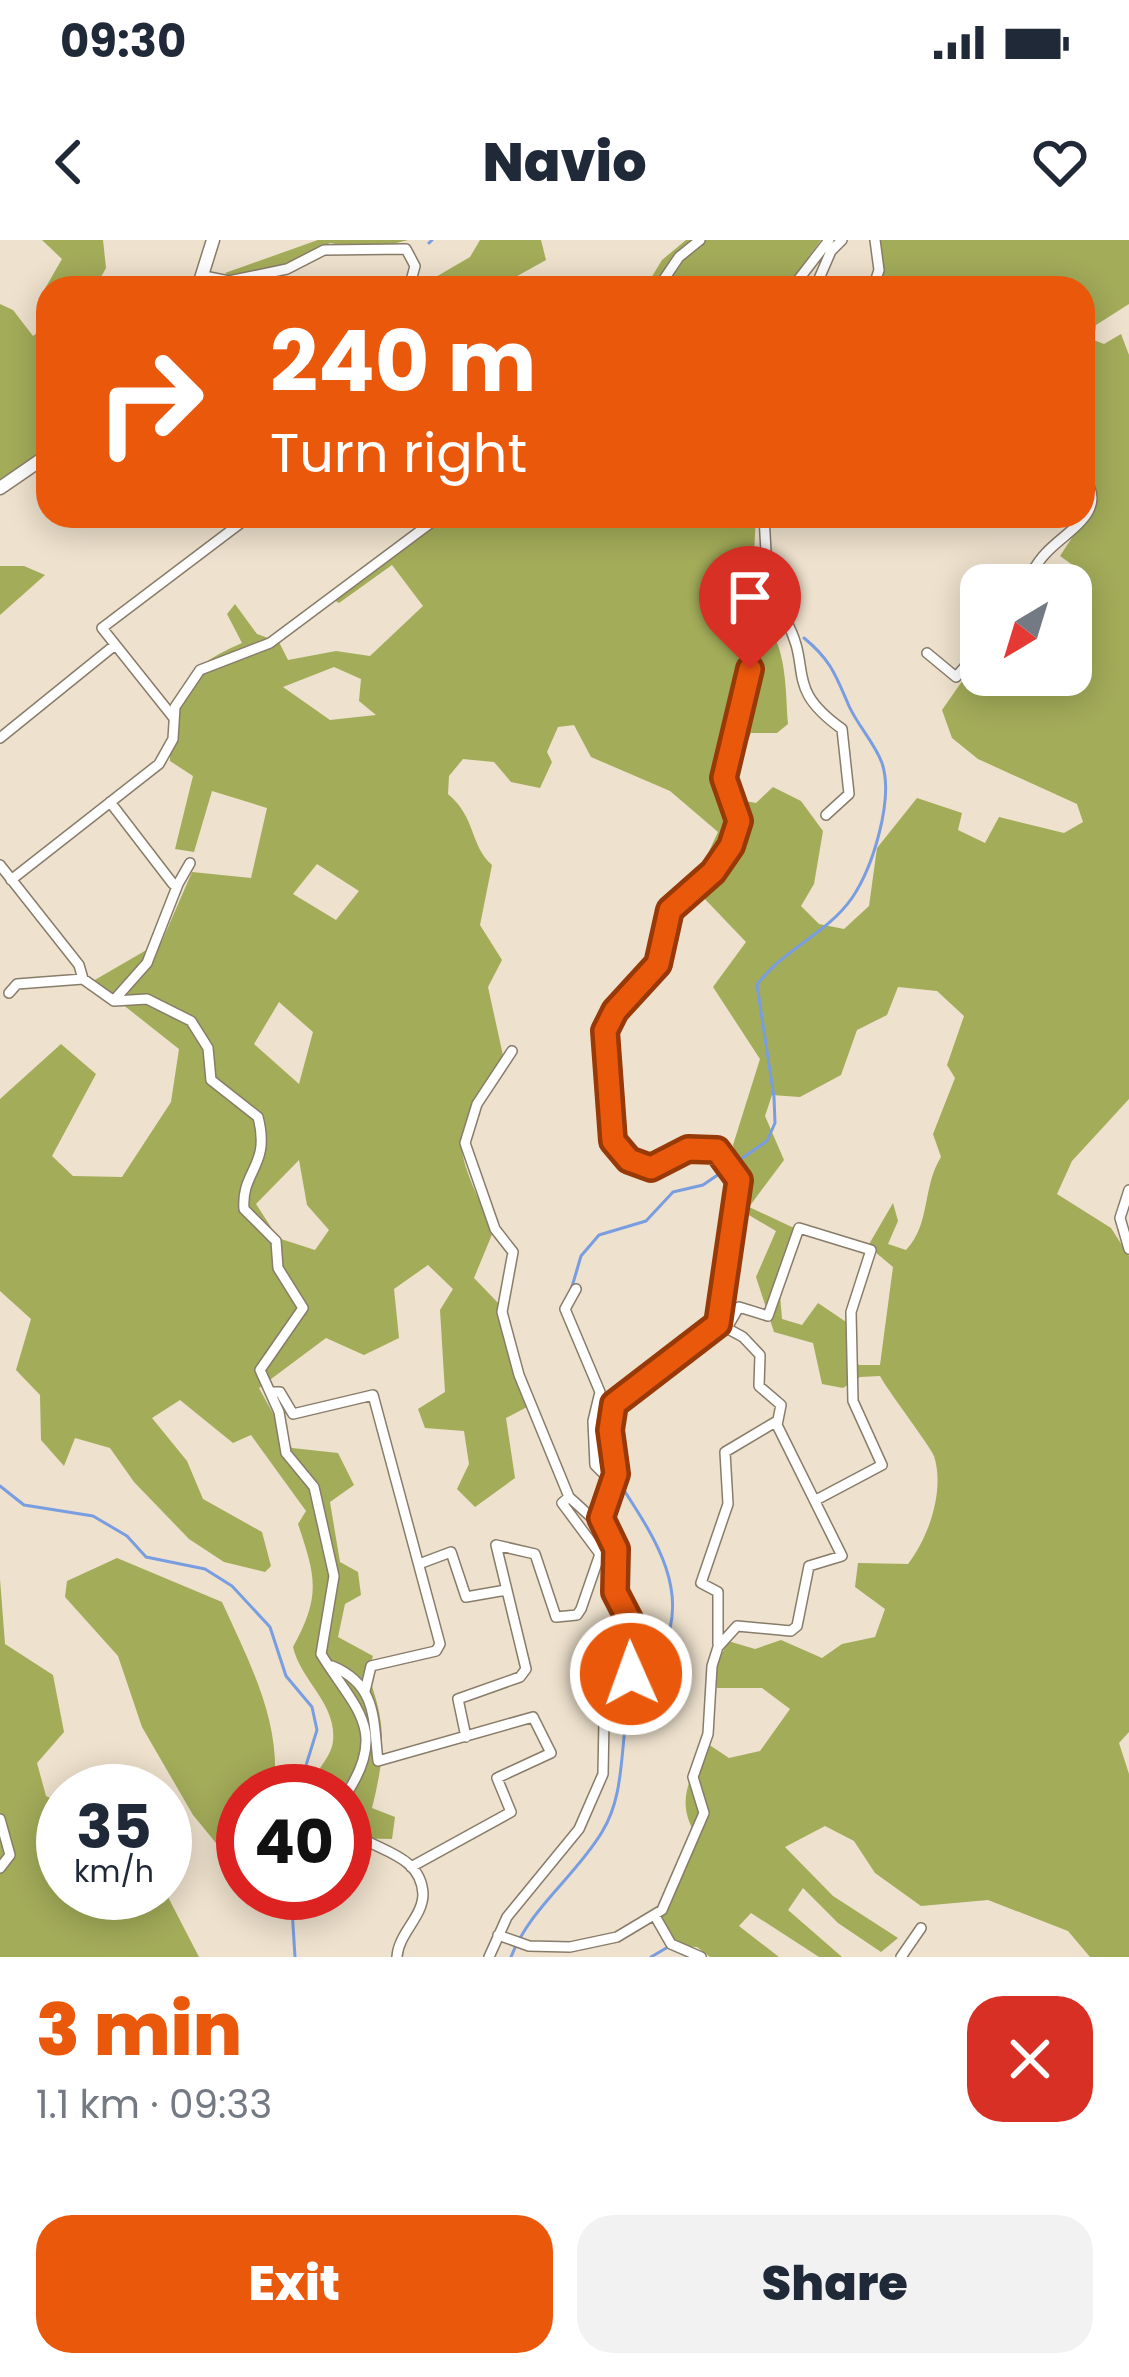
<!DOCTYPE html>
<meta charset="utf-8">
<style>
:root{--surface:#fff;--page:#f2f2f3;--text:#1f2937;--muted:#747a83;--accent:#ea580c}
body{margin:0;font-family:Poppins,sans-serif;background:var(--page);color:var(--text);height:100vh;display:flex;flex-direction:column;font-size:45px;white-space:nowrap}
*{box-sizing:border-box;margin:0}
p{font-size:39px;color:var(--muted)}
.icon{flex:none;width:66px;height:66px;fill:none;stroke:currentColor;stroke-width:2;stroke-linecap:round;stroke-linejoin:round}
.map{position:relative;height:1717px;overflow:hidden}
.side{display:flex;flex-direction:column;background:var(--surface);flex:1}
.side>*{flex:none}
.guide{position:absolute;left:36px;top:36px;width:1059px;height:252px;border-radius:36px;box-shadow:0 6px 30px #0003;background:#ea580c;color:#fff;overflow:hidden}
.needle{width:78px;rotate:218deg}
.controls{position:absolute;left:960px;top:324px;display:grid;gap:24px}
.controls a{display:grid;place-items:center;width:132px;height:132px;border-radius:24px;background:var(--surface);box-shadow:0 6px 30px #0003;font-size:60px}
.speed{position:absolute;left:36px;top:1524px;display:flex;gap:24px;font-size:60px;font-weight:700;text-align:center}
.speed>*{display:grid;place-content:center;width:156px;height:156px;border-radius:50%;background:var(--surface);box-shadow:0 6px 30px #0003;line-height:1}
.speed small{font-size:30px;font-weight:400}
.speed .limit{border:18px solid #d22;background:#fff;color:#111}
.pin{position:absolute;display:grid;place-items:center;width:102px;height:102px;color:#fff;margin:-123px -51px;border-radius:50% 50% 50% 0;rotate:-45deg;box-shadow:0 0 12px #0007}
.pin .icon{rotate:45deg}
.me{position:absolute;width:132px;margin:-66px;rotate:358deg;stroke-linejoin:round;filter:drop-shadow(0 0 9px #0008)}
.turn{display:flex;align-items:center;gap:42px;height:252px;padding:0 36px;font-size:54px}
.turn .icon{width:156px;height:156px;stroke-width:2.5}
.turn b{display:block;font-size:84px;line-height:102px}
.round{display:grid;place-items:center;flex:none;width:126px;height:126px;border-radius:36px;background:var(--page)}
.overview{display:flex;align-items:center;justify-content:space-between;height:204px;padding:0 36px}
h1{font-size:72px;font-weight:800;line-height:90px;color:var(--accent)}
.button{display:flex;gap:24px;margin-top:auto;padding:24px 36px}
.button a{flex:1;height:138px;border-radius:36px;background:var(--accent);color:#fff;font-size:48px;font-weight:800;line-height:138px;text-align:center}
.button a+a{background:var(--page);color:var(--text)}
.status{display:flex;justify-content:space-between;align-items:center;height:84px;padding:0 60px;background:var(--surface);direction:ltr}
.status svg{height:33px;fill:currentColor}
header{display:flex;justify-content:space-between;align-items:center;height:156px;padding:0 36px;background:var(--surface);font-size:54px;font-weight:800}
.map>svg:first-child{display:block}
.forest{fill:#a3ac59;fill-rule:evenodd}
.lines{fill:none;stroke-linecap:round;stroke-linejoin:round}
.stream{stroke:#799de1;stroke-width:3}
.minor-casing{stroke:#887c6a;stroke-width:12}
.major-casing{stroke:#887c6a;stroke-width:15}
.minor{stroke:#fff;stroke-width:9}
.major{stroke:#fff;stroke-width:12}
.route-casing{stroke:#983908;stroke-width:30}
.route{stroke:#ea580c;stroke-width:21}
</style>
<div class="status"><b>09:30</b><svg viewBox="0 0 49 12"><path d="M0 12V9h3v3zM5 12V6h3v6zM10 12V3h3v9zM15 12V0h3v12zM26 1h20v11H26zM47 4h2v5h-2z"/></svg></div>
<header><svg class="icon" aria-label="back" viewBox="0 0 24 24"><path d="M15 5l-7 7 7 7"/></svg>Navio<svg class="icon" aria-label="heart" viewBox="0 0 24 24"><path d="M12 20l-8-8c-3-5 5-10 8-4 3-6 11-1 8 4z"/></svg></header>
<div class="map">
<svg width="1129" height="1717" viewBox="0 0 1129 1717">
<rect width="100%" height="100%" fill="#eee1cd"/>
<path class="forest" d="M 42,0 L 103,0 L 106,28 L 95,48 L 48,48 L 48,68 L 43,52 L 62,19 Z
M 318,0 L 408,0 L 369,10 L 330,3 L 292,22 L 231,39 L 225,33 Z
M 480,0 L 541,0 L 546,20 L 496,48 L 417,48 L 470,17 Z
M 686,0 L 821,0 L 786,48 L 645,48 L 662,20 Z
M 879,0 L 1129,0 L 1129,64 L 1096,85 L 1094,100 L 1104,104 L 1121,94 L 1129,115 L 1129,859 L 1072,921 L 1057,954 L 1111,988 L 1129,1016 L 1129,1492 L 1119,1503 L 1129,1534 L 1129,1717 L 1090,1717 L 1068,1691 L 988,1660 L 921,1666 L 875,1633 L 854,1601 L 825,1586 L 785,1607 L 833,1656 L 898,1698 L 881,1712 L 838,1683 L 803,1648 L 788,1670 L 842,1717 L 819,1717 L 751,1673 L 739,1686 L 779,1717 L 710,1717 L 697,1707 L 674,1706 L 657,1678 L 697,1596 C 674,1562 690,1537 708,1504 L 729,1518 L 760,1511 L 790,1469 L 762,1448 L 717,1448 L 712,1434 L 728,1401 L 755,1409 L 781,1400 L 822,1418 L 842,1404 L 875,1397 L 885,1369 L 855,1347 L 858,1323 L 908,1324 C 929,1297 945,1250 934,1216 C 931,1207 888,1151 880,1136 L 860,1137 L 843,1148 L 822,1144 L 813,1103 L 774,1092 L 756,1037 L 776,991 L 742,971 L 743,936 L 733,905 L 760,819 L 713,747 L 746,702 L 701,655 L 704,622 L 718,592 L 670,551 L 591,517 L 574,485 L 558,487 L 547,512 L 552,522 L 540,548 L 511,542 L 494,522 L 463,519 L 449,536 L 448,554 C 476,577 470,606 492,625 L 480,685 L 502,720 L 488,747 L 504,820 C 445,903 454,901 493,992 L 474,1038 L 500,1065 L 527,1167 L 506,1178 L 515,1238 L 475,1267 L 457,1249 L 469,1224 L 464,1191 L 425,1188 L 418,1169 L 445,1152 L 440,1070 L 453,1049 L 428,1025 L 394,1049 L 399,1098 L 364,1115 L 326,1098 L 259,1148 L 292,1208 L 338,1213 L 354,1245 L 330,1262 L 340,1322 L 358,1332 L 361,1355 L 345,1364 L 338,1397 L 373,1416 C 365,1439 375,1449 379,1472 C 386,1505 380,1536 372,1568 L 395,1577 L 392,1599 L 345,1598 L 345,1551 L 305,1551 C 312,1536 332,1517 333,1501 C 337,1464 301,1441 293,1407 C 321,1356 316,1337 298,1284 L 306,1271 L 251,1195 L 233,1203 L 180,1160 L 152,1178 L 187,1221 L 203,1259 L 262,1292 L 271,1326 L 265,1332 L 224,1322 L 189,1299 L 134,1242 L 110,1208 L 75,1198 L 64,1226 L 41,1200 L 40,1155 L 16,1130 L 31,1079 L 0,1051 L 0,859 L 61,804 L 96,834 L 52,916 L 73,936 L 122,937 L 171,862 L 179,809 L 93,741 L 162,701 L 192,632 L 251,638 L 267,568 L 212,551 L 194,612 L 175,609 L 193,536 L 170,521 C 173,453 176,432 242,403 L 227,374 L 235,364 L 257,394 L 279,402 L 288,420 L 336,411 L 370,416 L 423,366 L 392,325 L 339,363 L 334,360 L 444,276 L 756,276 L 751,370 C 788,392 785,446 788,484 L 777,493 L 751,493 L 733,534 L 739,560 L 756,563 L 773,547 L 801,561 L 823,591 L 814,644 L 801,666 L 819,684 L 844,689 L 869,666 L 877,608 L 917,558 L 962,573 L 958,590 L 985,603 L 999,577 L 1064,593 L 1083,582 L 1077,564 L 978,519 L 952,498 L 942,470 L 981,414 L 981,435 L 1071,435 L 1071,360 L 1088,336 L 1060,316 L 1090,270 L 1083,235 L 1083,48 L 875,48 ZM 334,427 L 361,439 L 359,461 L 376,475 L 330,480 L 283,447 ZM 317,624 L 359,651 L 336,680 L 293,654 ZM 898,747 L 937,751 L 964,776 L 947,825 L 955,838 L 933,894 L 941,917 C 922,947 931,984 906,1010 L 888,1004 L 898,981 L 893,963 L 868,1006 L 893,1027 L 880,1125 L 859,1125 L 848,1112 L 852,1086 L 818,1063 L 802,1085 L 782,1079 L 779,1042 L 794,988 L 749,967 L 784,920 L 765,876 L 772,855 L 800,857 L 841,835 L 857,790 L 887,775 ZM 279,762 L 313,792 L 299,844 L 254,804 ZM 299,920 L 307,965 L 329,990 L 315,1010 L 278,998 L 256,964 Z
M 0,64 L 13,70 L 33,96 L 48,84 L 48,210 L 0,242 Z
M 0,326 L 24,326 L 45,335 L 0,375 Z
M 117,1318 L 222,1362 C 250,1424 282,1482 274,1551 L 243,1551 L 243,1636 L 193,1575 L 142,1487 L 118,1416 L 65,1357 L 67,1341 Z
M 0,1339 L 5,1404 L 53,1435 L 64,1492 L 37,1523 L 46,1556 L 63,1564 L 63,1653 L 165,1653 L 165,1631 L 169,1659 L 199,1717 L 0,1717 Z"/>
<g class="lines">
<path class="stream" d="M 429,3 L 432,0
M 571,1050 L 581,1016 L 599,995 L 646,981 L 673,952 L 703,945 L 767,901 L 775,883 L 774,857 L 757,745 C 783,709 826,695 852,658 C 873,627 894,559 882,523 C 874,502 858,486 849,466 C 836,436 831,420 804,398
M 602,1162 L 604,1219 L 613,1233
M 0,1246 L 24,1265 L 93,1276 L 127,1296 L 146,1317 L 205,1329 L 232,1346 L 270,1387 L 286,1436 L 312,1467 L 317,1490 L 298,1551
M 291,1653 L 295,1717
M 511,1717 C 530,1668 575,1637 602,1592 C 624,1556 620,1515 627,1475 C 631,1452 651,1431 662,1410 C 693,1349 650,1291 618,1241
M 651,1717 L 668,1707"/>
<defs>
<path id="minor" d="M 406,9 L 415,26 L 409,48
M 204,36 L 229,41 L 287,29 L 324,10 L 406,9
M 658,48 L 679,17 L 700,0
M 792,48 L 829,0
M 815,48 L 831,11 L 842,0
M 873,48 L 879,30 L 875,0
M 1024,345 C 1031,334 1037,322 1046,313 C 1066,291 1111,271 1083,237
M 758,370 L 785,379 C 814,429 782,446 842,489 L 849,554 L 826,575
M 927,413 L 956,437 L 981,408
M 173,477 L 102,388 L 250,276
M 0,498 L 115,405
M 110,562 L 173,644 L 178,644 L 190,623
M 0,625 L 79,725 L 83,739 L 114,761 L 147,759 L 191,781 L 208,808 L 211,840 L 258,877 C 271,927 241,930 244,969 L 276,1001 L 278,1028 L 303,1068 L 260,1130 L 279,1172 L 286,1213 L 314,1247 L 334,1336 L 321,1414 C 354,1468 390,1490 345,1556
M 11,640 L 159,524 L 173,499 L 175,467 L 200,430 L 270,403 L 440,276
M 9,753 L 17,744 L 83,739
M 115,759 L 147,723 L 178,644
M 512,811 L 477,864 L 465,903 L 495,989 L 513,1012 L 502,1072 L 519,1135 L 569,1257 L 591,1277 L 601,1278
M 1129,950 L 1120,978 L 1129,1009
M 576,1049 L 565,1069 L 600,1152 L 593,1181 L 595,1225 L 613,1243
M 728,1086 L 739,1067 L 768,1076 L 799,988 L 871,1010 L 851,1072 L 853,1161 L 882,1225 L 816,1260
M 272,1152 L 280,1152 L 293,1174 L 373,1155 L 440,1404 L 436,1411 L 371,1426 L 365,1451
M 419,1324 L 451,1312 L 466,1357 L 506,1350
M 718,1404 L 718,1352 L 701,1343 L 728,1264 L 725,1212 L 777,1181
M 332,1426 C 378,1445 373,1481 378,1521 L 533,1477 L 551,1513 L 497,1538 L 511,1572 L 411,1627
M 466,1497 L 458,1459 L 520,1437 L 526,1429 L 496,1305 L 535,1314 L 556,1377 L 577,1375 L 581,1369 L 600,1314 L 562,1263 L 569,1257
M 0,1579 L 10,1615 L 0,1628
M 345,1585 C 366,1611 421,1610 423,1654 C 423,1677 398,1694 397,1717
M 655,1676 L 671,1704 L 701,1717
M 498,1695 L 529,1706 L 570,1707 L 617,1697 L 662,1670 L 704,1573 L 693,1537 L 708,1494 L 712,1426 L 718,1407 L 737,1386 L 791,1391 L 797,1386 L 809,1326 L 842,1316 L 777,1185 L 781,1165 L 759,1146 L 760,1115 L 743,1097 L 719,1084
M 489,1717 L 507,1677 L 579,1589 L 603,1534 L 604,1480 L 628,1450 L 631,1383 L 615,1352 L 616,1309 L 601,1278 L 616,1234 L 610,1190 L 614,1164 C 638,1137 703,1113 718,1084 C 729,1065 723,1039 726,1018 C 731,980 762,920 704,907 L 651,928 L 629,920 L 613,901 L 605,791 L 615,771 L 658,724 L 670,671 L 713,632 L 731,606 L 739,581 L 724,538 L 750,429 L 766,312 L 764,276
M 901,1717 L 921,1688"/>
<path id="major" d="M 198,48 L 213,0
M 0,248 L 48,215"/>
</defs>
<use href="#minor" class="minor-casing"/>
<use href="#major" class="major-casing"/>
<use href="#minor" class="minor"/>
<use href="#major" class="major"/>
</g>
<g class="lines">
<defs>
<path id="route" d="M 631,1434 L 631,1383 L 615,1352 L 616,1309 L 601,1278 L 616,1234 L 610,1190 L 614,1164 L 718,1084 L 739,940 L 717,910 L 688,909 L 651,928 L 629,920 L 613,901 L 605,791 L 615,771 L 658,724 L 670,670 L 713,632 L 731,606 L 739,581 L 724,538 L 750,429"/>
</defs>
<use href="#route" class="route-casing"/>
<use href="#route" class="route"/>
</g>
</svg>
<div class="controls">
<a><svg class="needle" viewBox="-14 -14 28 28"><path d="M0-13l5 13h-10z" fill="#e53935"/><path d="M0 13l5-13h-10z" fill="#747a83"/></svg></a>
</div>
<div class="speed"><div>35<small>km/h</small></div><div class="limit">40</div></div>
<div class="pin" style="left:750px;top:429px;background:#d93025"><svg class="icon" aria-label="arrive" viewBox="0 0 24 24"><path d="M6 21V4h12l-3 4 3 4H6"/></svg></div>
<svg class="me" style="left:631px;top:1434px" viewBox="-20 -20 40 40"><circle r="17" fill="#ea580c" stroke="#fff" stroke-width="3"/><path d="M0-11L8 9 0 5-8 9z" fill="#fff"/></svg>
<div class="guide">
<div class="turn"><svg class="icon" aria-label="right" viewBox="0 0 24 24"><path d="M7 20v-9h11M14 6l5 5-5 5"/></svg><div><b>240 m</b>Turn right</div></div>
</div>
</div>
<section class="side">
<div class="overview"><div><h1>3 min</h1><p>1.1 km · 09:33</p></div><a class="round" style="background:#d93025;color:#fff"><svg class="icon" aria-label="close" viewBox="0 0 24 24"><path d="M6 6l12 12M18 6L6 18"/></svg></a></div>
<div class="button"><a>Exit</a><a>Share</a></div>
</section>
